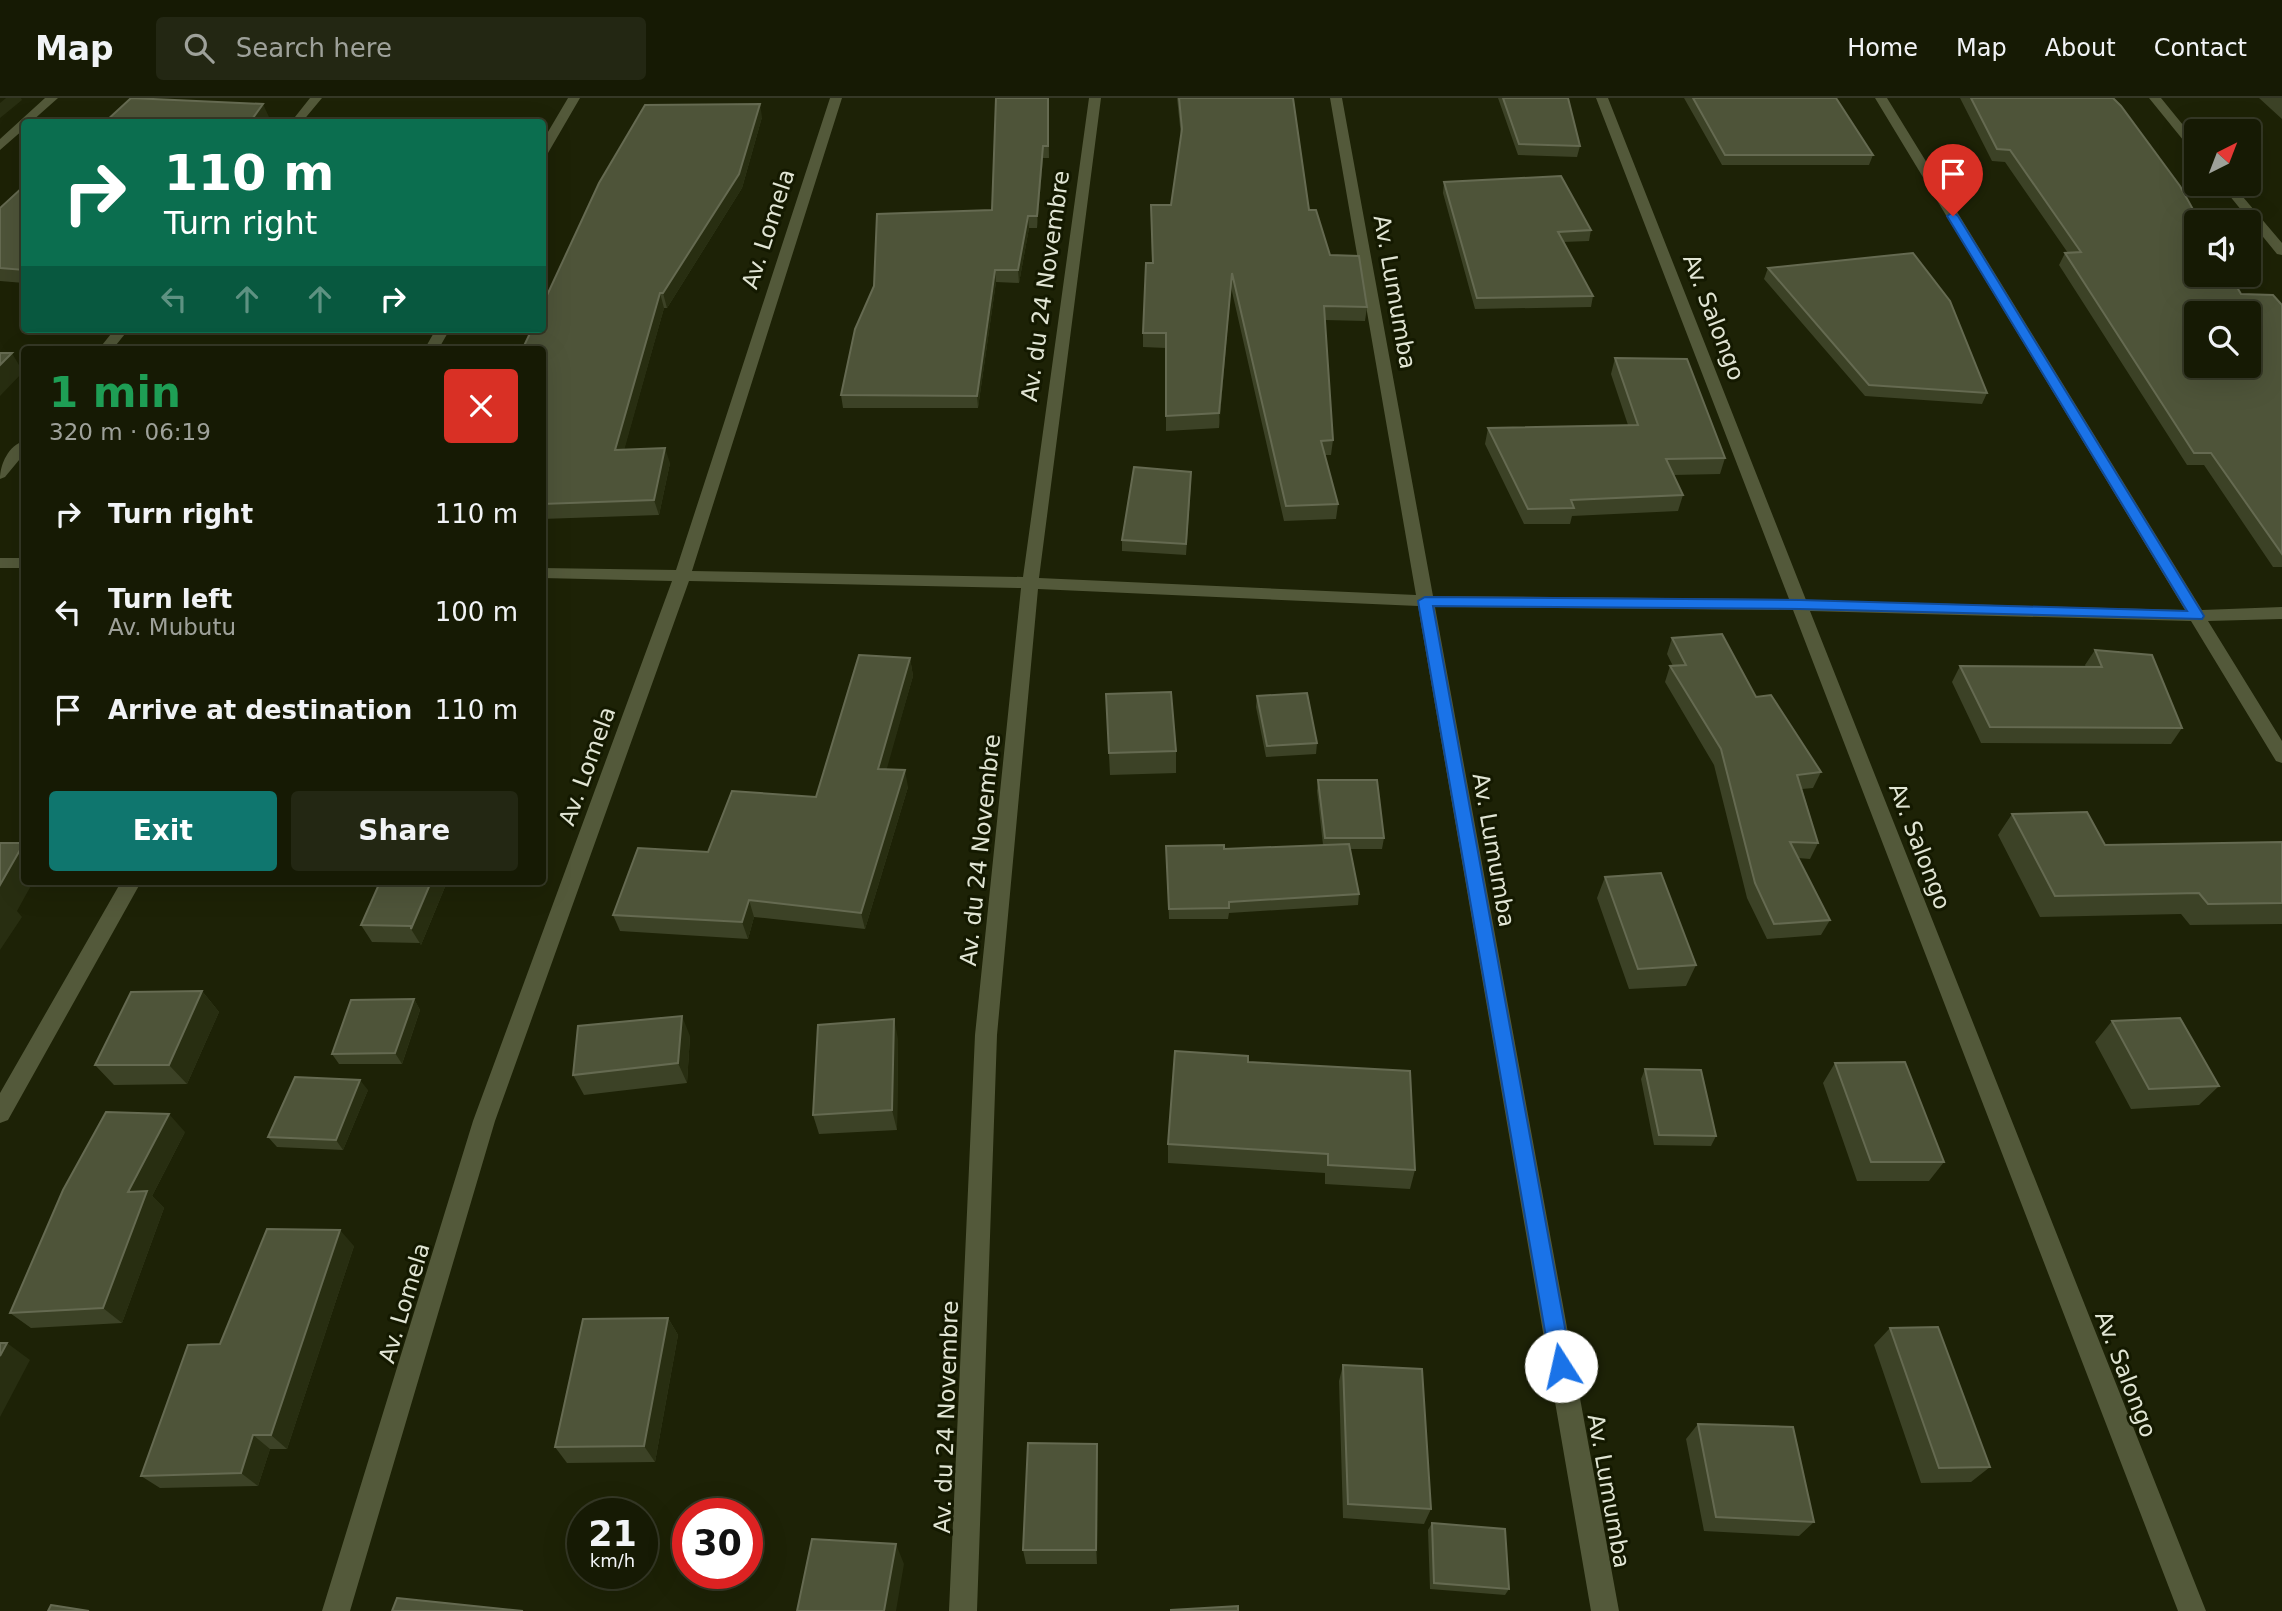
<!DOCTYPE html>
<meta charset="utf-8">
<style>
:root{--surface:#161a04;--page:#232713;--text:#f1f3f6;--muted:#9ea19a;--line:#353826;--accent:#0f766e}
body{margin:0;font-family:"DejaVu Sans",sans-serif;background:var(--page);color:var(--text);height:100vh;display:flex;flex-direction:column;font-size:26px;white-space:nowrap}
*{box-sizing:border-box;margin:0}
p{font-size:23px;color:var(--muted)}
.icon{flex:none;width:38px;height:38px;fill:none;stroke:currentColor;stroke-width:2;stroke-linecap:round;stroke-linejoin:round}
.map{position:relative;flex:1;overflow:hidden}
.panel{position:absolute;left:21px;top:248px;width:525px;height:539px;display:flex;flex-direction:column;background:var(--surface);border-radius:7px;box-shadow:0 7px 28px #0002,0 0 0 2px var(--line)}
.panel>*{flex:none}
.banner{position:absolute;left:21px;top:21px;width:525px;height:214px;border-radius:7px;box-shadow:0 7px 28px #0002,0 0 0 2px var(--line);background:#0b6e4f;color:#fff;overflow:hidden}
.needle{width:46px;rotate:42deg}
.buttons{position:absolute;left:2184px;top:21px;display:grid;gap:14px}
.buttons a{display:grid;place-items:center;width:77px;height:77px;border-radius:7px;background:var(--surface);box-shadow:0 7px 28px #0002,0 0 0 2px var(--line);font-size:35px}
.speed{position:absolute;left:567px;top:1400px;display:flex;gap:14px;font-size:35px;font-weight:700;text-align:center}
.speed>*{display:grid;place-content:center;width:91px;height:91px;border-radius:50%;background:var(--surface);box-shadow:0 7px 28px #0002,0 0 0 2px var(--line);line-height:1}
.speed small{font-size:18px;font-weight:400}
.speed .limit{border:10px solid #d22;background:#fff;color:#111}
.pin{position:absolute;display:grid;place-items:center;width:60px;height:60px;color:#fff;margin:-72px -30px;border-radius:50% 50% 50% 0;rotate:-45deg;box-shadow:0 0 7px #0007}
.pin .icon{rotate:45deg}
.me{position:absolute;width:77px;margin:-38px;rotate:350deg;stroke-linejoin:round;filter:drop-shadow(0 0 5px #0008)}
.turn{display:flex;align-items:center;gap:24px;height:147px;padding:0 28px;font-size:32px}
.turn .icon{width:91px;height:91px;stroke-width:2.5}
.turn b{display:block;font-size:49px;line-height:60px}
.lanes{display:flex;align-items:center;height:66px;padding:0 28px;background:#0003;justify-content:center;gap:35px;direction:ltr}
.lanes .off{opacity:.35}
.round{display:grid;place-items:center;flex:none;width:74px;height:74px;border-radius:7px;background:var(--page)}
.head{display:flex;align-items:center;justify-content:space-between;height:119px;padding:0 28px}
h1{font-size:42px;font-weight:700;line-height:52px;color:#1e9e55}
.primary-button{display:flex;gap:14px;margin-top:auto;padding:14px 28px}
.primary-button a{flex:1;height:80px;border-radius:7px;background:var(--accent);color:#fff;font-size:28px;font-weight:700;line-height:80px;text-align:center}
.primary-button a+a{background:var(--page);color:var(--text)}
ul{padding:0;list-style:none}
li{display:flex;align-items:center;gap:21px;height:98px;padding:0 28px}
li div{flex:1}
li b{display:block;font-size:26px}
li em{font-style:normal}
header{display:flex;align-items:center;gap:42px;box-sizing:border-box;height:98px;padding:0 35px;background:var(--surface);border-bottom:2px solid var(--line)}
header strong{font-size:33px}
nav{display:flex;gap:38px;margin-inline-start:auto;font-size:24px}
.search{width:490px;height:63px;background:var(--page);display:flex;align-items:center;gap:18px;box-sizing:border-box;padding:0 24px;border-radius:7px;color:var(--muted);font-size:26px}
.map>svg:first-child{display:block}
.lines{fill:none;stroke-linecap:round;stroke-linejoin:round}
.minor{fill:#53593a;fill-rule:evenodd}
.wall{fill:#3c4226}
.shaded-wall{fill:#282e11}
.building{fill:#4e5439;stroke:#656a51;stroke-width:2;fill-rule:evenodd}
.route{fill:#1a73e8;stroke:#114b97;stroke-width:2}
.labels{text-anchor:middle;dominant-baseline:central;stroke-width:6;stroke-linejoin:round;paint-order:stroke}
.street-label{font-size:23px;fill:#e1e5d4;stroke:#141900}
</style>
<header>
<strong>Map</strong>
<div class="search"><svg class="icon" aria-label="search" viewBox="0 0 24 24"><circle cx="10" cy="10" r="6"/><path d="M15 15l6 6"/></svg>Search here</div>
<nav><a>Home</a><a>Map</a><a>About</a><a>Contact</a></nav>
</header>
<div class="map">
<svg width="2282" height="1513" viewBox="0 0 2282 1513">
<rect width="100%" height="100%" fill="#1d2206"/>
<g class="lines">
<path class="minor" d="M 45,0 L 58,0 L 31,24 L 24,24 L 24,31 L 0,52 L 0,41 Z
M 310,0 L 322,0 L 302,24 L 291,24 Z
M 568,0 L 580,0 L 548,55 L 542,58 L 542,44 Z
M 830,0 L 842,0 L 692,473 L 1023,479 L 1089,0 L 1101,0 L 1039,480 L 1416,497 L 1330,0 L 1342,0 L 1433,498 L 1789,501 L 1596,0 L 1608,0 L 1806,502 L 2185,512 L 1875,0 L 1887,0 L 2202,512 L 2282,509 L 2282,521 L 2208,523 L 2282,643 L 2282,665 L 2276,663 L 2191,523 L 1810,513 L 2206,1513 L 2178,1513 L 1793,512 L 1435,509 L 1619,1513 L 1591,1513 L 1418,508 L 1038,491 L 997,937 L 977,1513 L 949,1513 L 975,937 L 1021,490 L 689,483 L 495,1023 L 350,1513 L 322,1513 L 473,1023 L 672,483 L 542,480 L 542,470 L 676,472 Z
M 2149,0 L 2161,0 L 2196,43 L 2196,54 L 2192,53 Z
M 2220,86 L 2232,86 L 2282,145 L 2282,157 L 2277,156 Z
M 115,231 L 129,231 L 112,252 L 98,252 Z
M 436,231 L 450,231 L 438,252 L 424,252 Z
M 24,343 L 24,356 L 5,379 L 0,381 C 0,366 9,347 24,343 Z
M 0,460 L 24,460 L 24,470 L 0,470 Z
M 121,784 L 141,784 L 8,1022 L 0,1025 L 0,995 Z"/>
</g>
<path class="wall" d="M 1048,0 L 1049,60 L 1043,60 L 1037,130 L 1029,130 L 1019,185 L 996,184 L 978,310 L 843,310 L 841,297 L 992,112 Z
M 1177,0 L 1293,0 L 1309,112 L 1330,157 L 1367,209 L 1365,223 L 1325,222 L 1333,342 L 1331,357 L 1325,357 L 1338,406 L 1336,421 L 1284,423 L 1231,189 L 1219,330 L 1166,333 L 1166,250 L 1143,249 L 1143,235 L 1152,165 L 1151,107 L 1171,107 L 1181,38 Z
M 1498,0 L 1568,0 L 1580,48 L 1577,59 L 1518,57 Z
M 1684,0 L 1836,0 L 1873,57 L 1869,67 L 1722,67 Z
M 1960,0 L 2113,0 L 2241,196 L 2282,207 L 2282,469 L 2273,469 L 2204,367 L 2187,367 L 2059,167 L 2065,155 L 2068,155 L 2005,64 L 1992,63 Z
M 2259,0 L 2282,0 L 2282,21 Z
M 762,19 L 742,90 L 667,210 L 664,210 L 624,351 L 670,365 L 659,417 L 542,421 L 542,252 Z
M 1444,84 L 1591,132 L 1589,143 L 1563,144 L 1593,198 L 1591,209 L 1475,211 L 1443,95 Z
M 24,88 L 24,185 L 0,183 L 0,110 Z
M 1768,170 L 1987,295 L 1982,306 L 1865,298 L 1764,181 Z
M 1615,260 L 1725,360 L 1720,376 L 1673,377 L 1683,397 L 1678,413 L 1572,418 L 1570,426 L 1524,426 L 1485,346 L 1488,330 L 1628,327 L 1611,276 Z
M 1191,385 L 1186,457 L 1122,453 L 1122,442 Z
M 1672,540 L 1756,599 L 1821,674 L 1813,690 L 1802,691 L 1818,745 L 1810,761 L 1798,760 L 1830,822 L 1821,837 L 1767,841 L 1747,800 L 1714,667 L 1665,584 L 1670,568 L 1673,568 L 1667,556 Z
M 2095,552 L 2182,630 L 2171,646 L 1981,645 L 1952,584 L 1960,568 L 2086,569 L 2085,567 Z
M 910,560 L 913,578 L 886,671 L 908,689 L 865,831 L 754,819 L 748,841 L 620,833 L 613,817 L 816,699 Z
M 1106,596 L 1176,653 L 1176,675 L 1110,677 Z
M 1257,598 L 1317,645 L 1316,656 L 1266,659 L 1256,609 Z
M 1318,682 L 1384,740 L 1382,751 L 1350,751 L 1359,796 L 1358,807 L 1229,815 L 1228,821 L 1169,821 L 1166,748 L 1224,751 L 1323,747 L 1317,693 Z
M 2012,716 L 2105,747 L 2282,744 L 2282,826 L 2190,827 L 2181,816 L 2040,819 L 1998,737 Z
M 1605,779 L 1696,867 L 1686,888 L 1629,891 L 1597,800 Z
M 447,784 L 421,847 L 420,845 L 372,844 L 361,827 Z
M 202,893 L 219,914 L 187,986 L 114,987 L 95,967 Z
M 414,901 L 420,912 L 402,966 L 339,966 L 332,956 Z
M 2112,923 L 2219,988 L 2199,1007 L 2131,1011 L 2095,944 Z
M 690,938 L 687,985 L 584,997 L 573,977 Z
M 898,941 L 897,1032 L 819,1036 L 813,1017 Z
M 1248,964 L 1415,1072 L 1410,1091 L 1325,1086 L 1325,1075 L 1168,1065 L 1168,1046 Z
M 1835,965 L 1944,1064 L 1929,1083 L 1857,1083 L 1823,985 Z
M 1645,971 L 1716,1038 L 1711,1048 L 1654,1047 L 1641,981 Z
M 368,992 L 343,1052 L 277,1049 L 268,1039 Z
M 185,1034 L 152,1098 L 164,1110 L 122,1225 L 31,1230 L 10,1215 Z
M 354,1148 L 287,1351 L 270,1351 L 258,1388 L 160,1390 L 141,1378 L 220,1246 Z
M 668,1220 L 678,1237 L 655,1364 L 567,1365 L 555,1349 Z
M 1890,1230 L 1990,1369 L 1971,1384 L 1921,1385 L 1874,1247 Z
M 1343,1267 L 1431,1411 L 1424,1426 L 1343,1420 L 1339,1283 Z
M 1698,1326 L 1814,1424 L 1799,1438 L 1704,1433 L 1686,1341 Z
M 1097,1346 L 1098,1361 L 1097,1466 L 1026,1466 L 1023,1452 Z
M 1432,1425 L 1509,1491 L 1505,1497 L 1430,1491 L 1428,1432 Z"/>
<path class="shaded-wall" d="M 6,0 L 21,0 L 22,2 L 0,20 L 0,5 Z
M 263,6 L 269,19 L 265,24 L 250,24 Z
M 760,6 L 762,19 L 742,90 L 667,210 L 663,195 Z
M 1043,48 L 1043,60 L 1037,130 L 1037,118 Z
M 1028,118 L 1029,130 L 1019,185 L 1018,172 Z
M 995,172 L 996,184 L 978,310 L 977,298 Z
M 1232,175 L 1231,189 L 1219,330 L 1219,315 Z
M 660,195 L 664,210 L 620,367 L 615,352 Z
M 12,255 L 23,274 L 0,298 L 0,267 Z
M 665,350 L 670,365 L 659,417 L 654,402 Z
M 910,560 L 913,578 L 882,688 L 878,671 Z
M 905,672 L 908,689 L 865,831 L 861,815 Z
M 24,745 L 24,784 L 33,784 L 17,813 L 22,819 L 0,852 L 0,787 Z
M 431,784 L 447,784 L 421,847 L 411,831 Z
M 749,802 L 754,819 L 748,841 L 742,824 Z
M 202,893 L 219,914 L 187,986 L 169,967 Z
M 414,901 L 420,912 L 402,966 L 395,955 Z
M 682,918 L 690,938 L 687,985 L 678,965 Z
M 894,921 L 898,941 L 897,1032 L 892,1012 Z
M 360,982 L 368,992 L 343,1052 L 336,1042 Z
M 169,1016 L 185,1034 L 152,1098 L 164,1110 L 122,1225 L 103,1210 L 128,1094 Z
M 340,1132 L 354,1148 L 287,1351 L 271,1337 Z
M 668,1220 L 678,1237 L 655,1364 L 644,1348 Z
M 7,1245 L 30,1262 L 0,1319 L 0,1258 Z
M 253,1337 L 270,1351 L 258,1388 L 241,1375 Z
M 1097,1346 L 1098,1361 L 1097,1466 L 1096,1452 Z
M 896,1446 L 904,1466 L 896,1513 L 884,1513 Z"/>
<path class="building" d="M 131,0 L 263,6 L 250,24 L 105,24 Z
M 996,0 L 1048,0 L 1048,48 L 1043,48 L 1037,118 L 1028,118 L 1018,172 L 995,172 L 977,298 L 841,297 L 855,231 L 874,188 L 877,116 L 992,112 Z
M 1179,0 L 1293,0 L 1309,112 L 1316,112 L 1330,157 L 1359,158 L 1367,209 L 1324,208 L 1333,342 L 1321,343 L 1338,406 L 1286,408 L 1232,175 L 1219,315 L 1166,318 L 1166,235 L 1143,235 L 1146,165 L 1153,165 L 1151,107 L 1171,107 L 1182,31 Z
M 1503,0 L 1568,0 L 1580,48 L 1519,46 Z
M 1693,0 L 1836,0 L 1873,57 L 1725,57 Z
M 1971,0 L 2113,0 L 2121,8 L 2180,88 L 2200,124 L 2196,124 L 2196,177 L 2230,177 L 2241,196 L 2273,197 L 2282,207 L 2282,456 L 2211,355 L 2194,355 L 2065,155 L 2081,154 L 2010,52 L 1997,51 ZM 2196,215 L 2249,215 L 2249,268 L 2196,268 Z
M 760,6 L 739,76 L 663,195 L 660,195 L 615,352 L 665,350 L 654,402 L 542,406 L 542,252 L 522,252 L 532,231 L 542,231 L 542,208 L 599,85 L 645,7 Z
M 1561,78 L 1591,132 L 1558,134 L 1593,198 L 1477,200 L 1444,84 Z
M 24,88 L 24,172 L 0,170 L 0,110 Z
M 1913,155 L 1950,203 L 1987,295 L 1869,287 L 1768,170 Z
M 0,255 L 12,255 L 0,267 Z
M 1615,260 L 1687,261 L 1725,360 L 1666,361 L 1683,397 L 1571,402 L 1574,410 L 1528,411 L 1488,330 L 1638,327 Z
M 1134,369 L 1191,374 L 1186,446 L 1122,442 Z
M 1722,536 L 1756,599 L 1771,597 L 1821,674 L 1797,677 L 1818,745 L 1790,744 L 1830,822 L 1774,826 L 1755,785 L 1721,651 L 1670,568 L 1686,567 L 1672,540 Z
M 2095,552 L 2152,557 L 2182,630 L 1990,629 L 1960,568 L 2102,569 Z
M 859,557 L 910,560 L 878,671 L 905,672 L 861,815 L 749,802 L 742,824 L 613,817 L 638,750 L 708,754 L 732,693 L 816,699 Z
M 1171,594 L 1176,653 L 1109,655 L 1106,596 Z
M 1307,595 L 1317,645 L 1267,648 L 1257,598 Z
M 1318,682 L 1377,682 L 1384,740 L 1325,740 Z
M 2087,714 L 2105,747 L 2282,744 L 2282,805 L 2208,806 L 2199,795 L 2055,798 L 2012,716 Z
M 0,745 L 24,745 L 0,787 Z
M 1349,746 L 1359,796 L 1229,804 L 1229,810 L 1169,811 L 1166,748 L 1224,747 L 1224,751 Z
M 1661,775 L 1696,867 L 1638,871 L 1605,779 Z
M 380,784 L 431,784 L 411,831 L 411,828 L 361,827 Z
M 202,893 L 169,967 L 95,967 L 131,894 Z
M 414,901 L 395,955 L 332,956 L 351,902 Z
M 682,918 L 678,965 L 573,977 L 578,928 Z
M 2180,920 L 2219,988 L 2149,991 L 2112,923 Z
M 894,921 L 892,1012 L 813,1017 L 818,927 Z
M 1175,953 L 1248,958 L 1248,964 L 1410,973 L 1415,1072 L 1328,1067 L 1328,1056 L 1168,1046 Z
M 1905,964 L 1944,1064 L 1871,1064 L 1835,965 Z
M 1645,971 L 1701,972 L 1716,1038 L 1659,1037 Z
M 295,979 L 360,982 L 336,1042 L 268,1039 Z
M 106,1014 L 169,1016 L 128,1094 L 147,1093 L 103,1210 L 10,1215 L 63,1092 Z
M 267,1131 L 340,1132 L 271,1337 L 253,1337 L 241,1375 L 141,1378 L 188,1247 L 220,1246 Z
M 668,1220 L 644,1348 L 555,1349 L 583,1221 Z
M 1938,1229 L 1990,1369 L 1939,1370 L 1890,1230 Z
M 0,1245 L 7,1245 L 0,1258 Z
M 1343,1267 L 1422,1271 L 1431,1411 L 1348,1406 Z
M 1698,1326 L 1793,1329 L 1814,1424 L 1716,1419 Z
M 1028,1345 L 1097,1346 L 1096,1452 L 1023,1452 Z
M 1432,1425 L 1505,1431 L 1509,1491 L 1434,1485 Z
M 812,1441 L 896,1446 L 884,1513 L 797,1513 Z
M 397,1500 L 523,1513 L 392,1513 Z
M 51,1507 L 89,1513 L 48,1513 Z
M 1238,1508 L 1238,1513 L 1171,1513 L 1171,1512 Z"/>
<path class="route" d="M 1953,114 L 1958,118 L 2204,518 L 2202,521 L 1800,511 L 1433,508 L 1572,1268 L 1569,1275 L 1561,1277 L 1554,1275 L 1551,1268 L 1418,503 L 1425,499 L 1800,502 L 2187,513 L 1947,118 Z"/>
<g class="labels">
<g class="street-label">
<text transform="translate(768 131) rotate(-72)">Av. Lomela</text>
<text transform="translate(1045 188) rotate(-82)">Av. du 24 Novembre</text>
<text transform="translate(1395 194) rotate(80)">Av. Lumumba</text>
<text transform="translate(1714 219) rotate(69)">Av. Salongo</text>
<text transform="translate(587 668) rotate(-70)">Av. Lomela</text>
<text transform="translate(1920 748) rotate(69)">Av. Salongo</text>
<text transform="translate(980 752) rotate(-84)">Av. du 24 Novembre</text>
<text transform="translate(1494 752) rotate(80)">Av. Lumumba</text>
<text transform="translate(404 1205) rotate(-73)">Av. Lomela</text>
<text transform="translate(2126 1276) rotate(69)">Av. Salongo</text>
<text transform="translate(946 1319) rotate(-88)">Av. du 24 Novembre</text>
<text transform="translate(1609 1393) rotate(80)">Av. Lumumba</text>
</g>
</g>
</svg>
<div class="buttons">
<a><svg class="needle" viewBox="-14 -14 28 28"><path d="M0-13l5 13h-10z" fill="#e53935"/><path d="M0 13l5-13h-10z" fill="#9ea19a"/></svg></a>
<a><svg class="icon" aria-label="sound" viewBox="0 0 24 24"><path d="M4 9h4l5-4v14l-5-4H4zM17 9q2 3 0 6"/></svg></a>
<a><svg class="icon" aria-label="search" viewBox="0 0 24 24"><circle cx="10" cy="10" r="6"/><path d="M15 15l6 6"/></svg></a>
</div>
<div class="speed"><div>21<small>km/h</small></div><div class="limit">30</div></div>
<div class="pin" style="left:1953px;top:118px;background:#d93025"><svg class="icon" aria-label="arrive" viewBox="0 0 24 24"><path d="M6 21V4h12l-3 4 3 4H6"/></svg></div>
<svg class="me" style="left:1561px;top:1268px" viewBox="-20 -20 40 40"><circle r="19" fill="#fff"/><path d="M0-13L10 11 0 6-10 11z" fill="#1a73e8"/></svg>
<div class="banner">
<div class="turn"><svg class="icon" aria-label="right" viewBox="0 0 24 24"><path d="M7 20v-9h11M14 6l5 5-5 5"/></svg><div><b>110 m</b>Turn right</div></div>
<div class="lanes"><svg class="icon off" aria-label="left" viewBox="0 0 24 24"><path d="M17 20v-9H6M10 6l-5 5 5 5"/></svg><svg class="icon off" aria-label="ahead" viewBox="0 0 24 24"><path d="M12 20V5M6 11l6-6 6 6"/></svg><svg class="icon off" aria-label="ahead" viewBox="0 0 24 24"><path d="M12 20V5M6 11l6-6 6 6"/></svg><svg class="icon" aria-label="right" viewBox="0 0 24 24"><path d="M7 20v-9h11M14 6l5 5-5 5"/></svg></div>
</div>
<section class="panel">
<div class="head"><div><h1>1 min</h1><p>320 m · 06:19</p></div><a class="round" style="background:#d93025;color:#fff"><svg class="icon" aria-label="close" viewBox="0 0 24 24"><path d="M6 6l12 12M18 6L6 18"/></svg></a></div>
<ul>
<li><svg class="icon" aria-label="right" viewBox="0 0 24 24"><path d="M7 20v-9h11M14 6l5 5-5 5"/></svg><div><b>Turn right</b></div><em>110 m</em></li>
<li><svg class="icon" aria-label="left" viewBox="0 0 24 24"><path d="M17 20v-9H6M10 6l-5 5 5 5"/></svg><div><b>Turn left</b><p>Av. Mubutu</p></div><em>100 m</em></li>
<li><svg class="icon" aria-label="arrive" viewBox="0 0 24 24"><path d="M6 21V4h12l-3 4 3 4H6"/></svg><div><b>Arrive at destination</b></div><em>110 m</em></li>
</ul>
<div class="primary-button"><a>Exit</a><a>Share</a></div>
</section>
</div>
